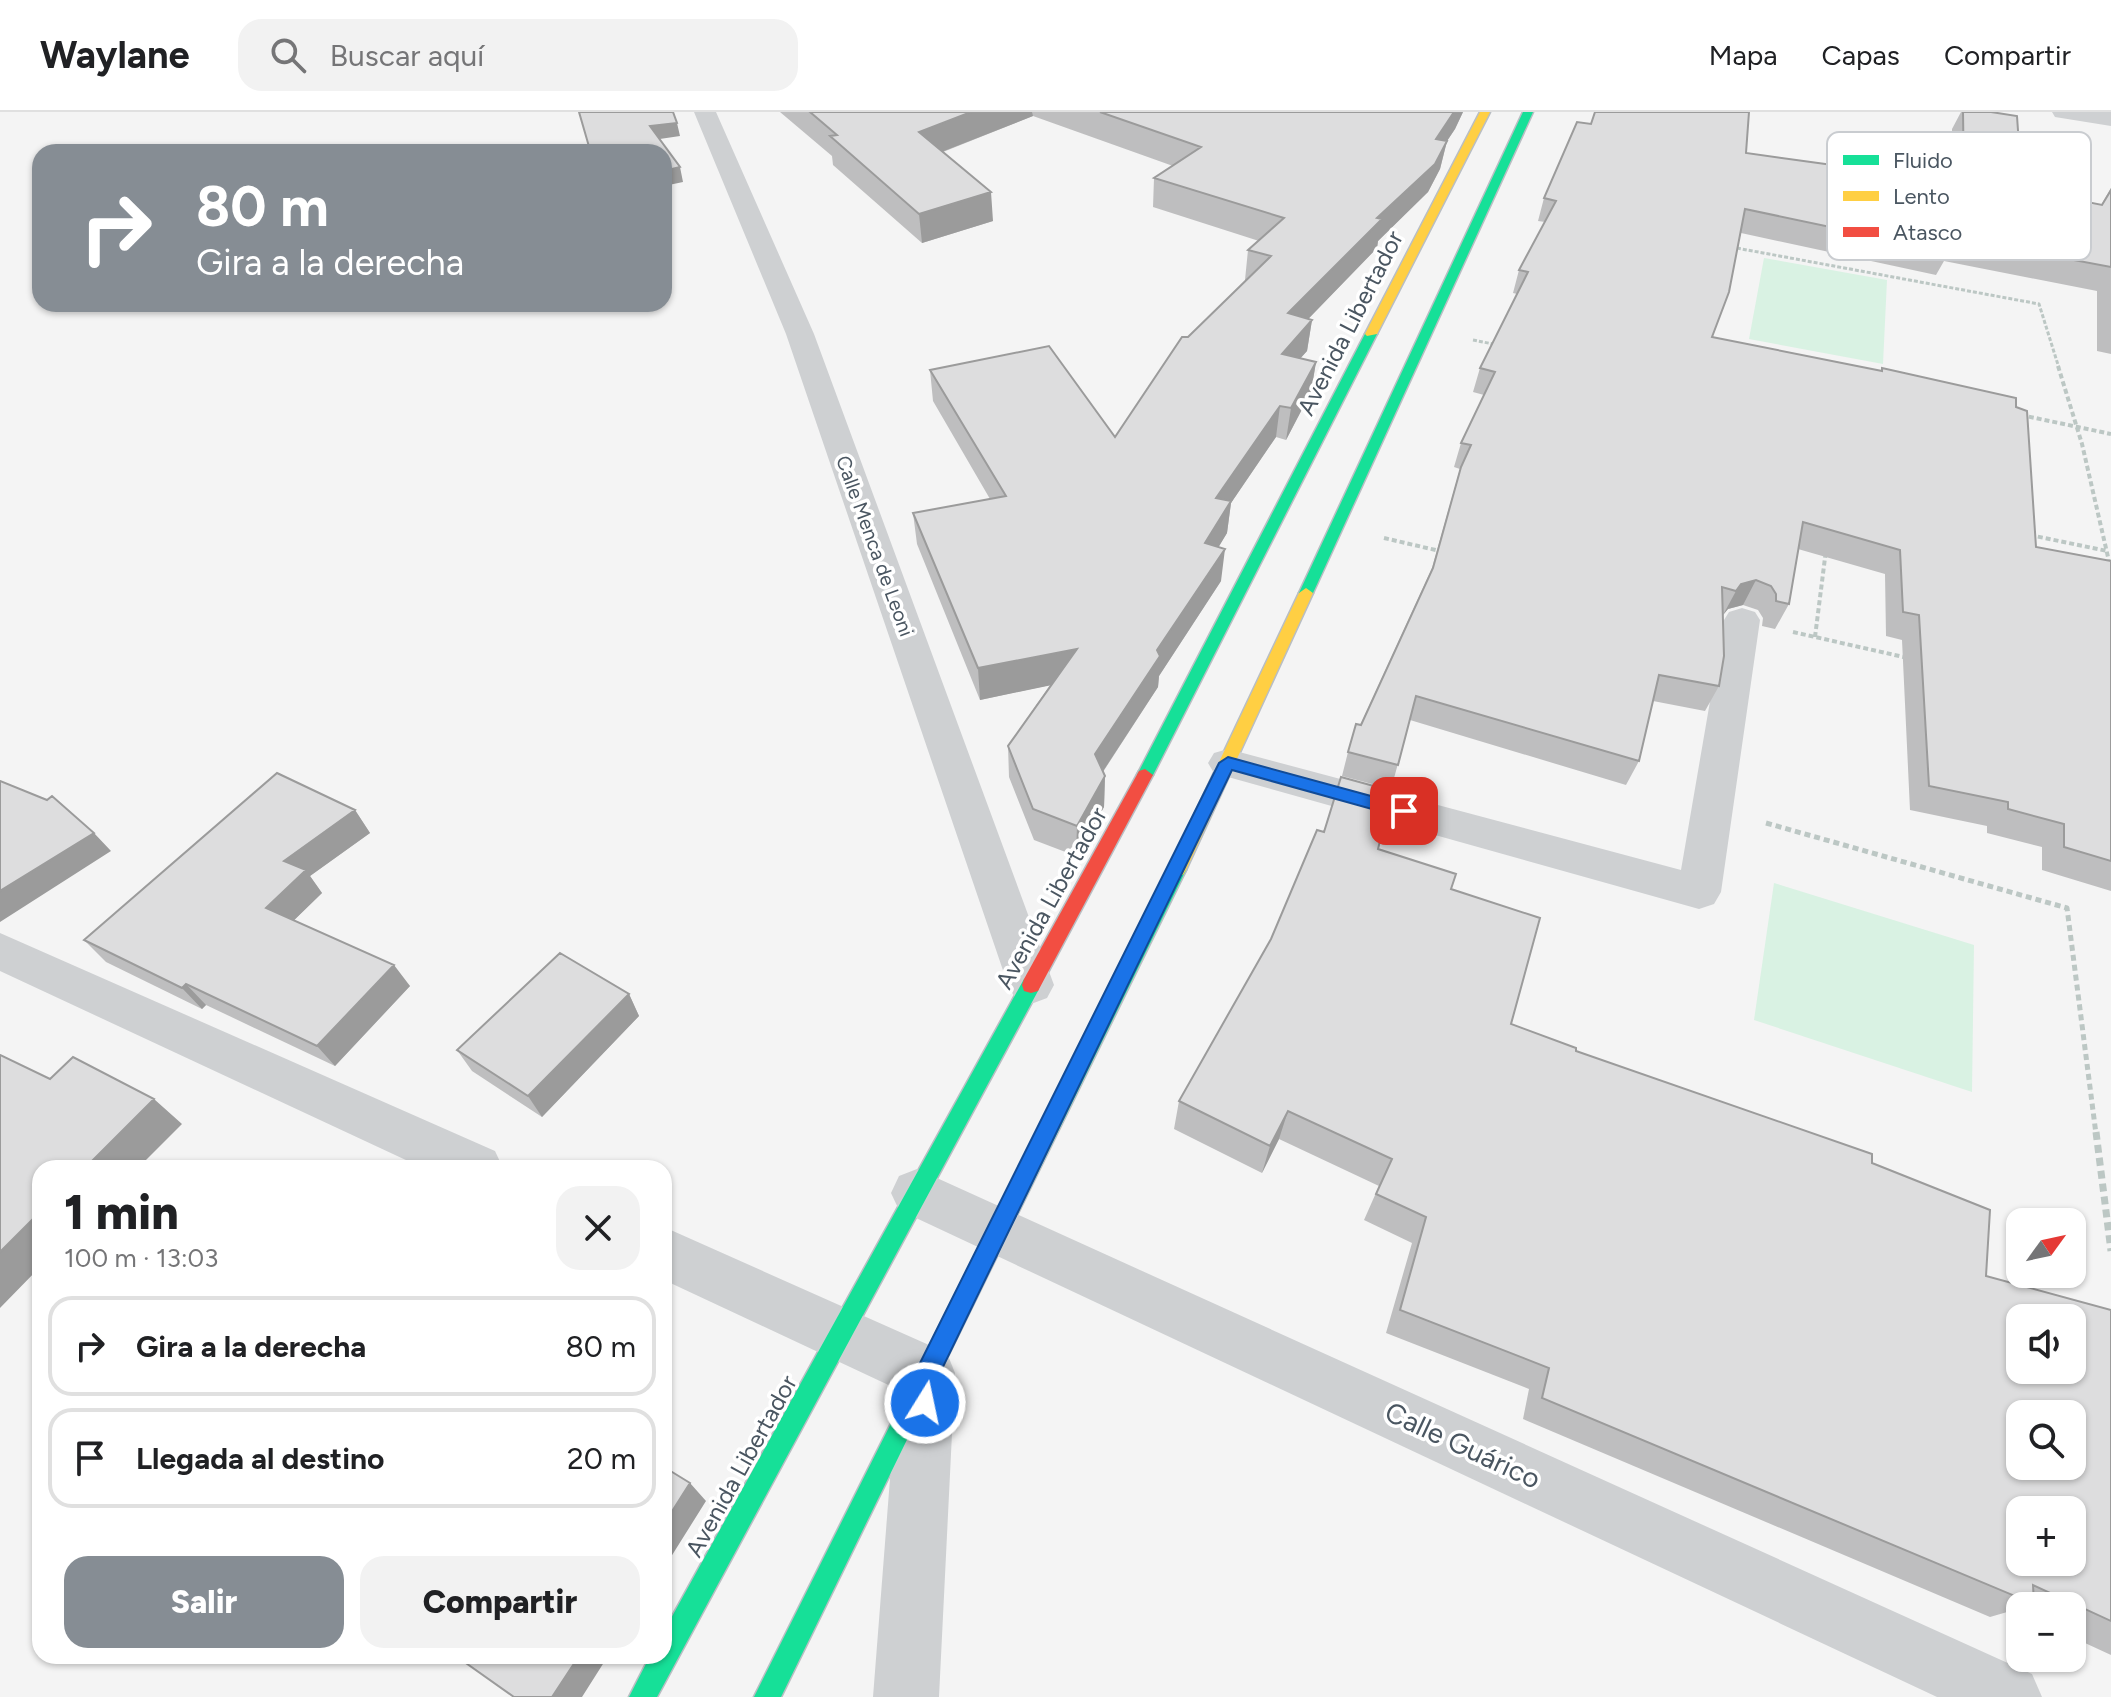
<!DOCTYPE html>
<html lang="es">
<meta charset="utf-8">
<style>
:root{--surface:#fff;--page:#f2f2f2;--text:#202124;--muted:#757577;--line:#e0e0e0;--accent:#868d94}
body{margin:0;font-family:Figtree,sans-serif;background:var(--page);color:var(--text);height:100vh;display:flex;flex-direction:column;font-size:30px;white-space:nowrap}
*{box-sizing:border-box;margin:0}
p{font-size:26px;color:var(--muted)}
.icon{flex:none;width:44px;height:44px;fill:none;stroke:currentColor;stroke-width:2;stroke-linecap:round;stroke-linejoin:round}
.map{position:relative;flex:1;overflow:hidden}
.sheet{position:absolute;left:32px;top:1048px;width:640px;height:504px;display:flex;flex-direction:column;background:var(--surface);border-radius:24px;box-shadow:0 2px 6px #0004}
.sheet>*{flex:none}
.banner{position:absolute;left:32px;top:32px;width:640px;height:168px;border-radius:24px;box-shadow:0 2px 6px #0004;background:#868d94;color:#fff;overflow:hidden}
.needle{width:52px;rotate:57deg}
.controls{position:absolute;left:2006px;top:1096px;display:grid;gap:16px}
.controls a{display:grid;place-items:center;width:80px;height:80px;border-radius:16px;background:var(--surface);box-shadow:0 2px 6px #0004;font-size:40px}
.pin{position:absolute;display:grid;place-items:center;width:68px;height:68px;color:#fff;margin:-34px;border-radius:16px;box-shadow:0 4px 12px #0006}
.me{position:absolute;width:88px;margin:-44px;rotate:10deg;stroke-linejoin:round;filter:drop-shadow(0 0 6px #0008)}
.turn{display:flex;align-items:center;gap:28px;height:168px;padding:0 32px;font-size:36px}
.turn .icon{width:104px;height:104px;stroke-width:2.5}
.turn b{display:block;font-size:56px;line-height:68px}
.round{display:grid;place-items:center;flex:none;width:84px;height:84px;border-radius:24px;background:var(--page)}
.summary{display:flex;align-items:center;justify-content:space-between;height:136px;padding:0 32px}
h1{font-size:48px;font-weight:800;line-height:60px}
.primary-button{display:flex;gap:16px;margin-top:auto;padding:16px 32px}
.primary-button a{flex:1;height:92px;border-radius:24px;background:var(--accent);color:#fff;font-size:32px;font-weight:800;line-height:92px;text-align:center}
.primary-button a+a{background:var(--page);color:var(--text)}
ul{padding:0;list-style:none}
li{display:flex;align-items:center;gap:24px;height:100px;margin:0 16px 12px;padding:0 16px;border:4px solid var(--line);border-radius:24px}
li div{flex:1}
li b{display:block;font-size:30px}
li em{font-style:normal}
header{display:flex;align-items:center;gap:48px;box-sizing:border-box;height:112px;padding:0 40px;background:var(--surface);border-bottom:2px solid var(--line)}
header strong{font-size:38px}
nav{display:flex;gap:44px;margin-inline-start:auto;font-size:28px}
.search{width:560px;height:72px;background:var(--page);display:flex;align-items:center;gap:20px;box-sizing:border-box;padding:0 28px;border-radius:24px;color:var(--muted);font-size:30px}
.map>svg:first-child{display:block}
.green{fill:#d9f2e3}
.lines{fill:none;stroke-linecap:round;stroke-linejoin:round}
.fast-casing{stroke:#b9bec3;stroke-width:3}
.slow-casing{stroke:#b9bec3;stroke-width:3}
.jam-casing{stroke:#b9bec3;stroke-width:3}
.path-far3{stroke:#bcc7c4;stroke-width:3;stroke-dasharray:4 2;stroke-linecap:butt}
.path-far2{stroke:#bcc7c4;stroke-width:4;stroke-dasharray:5 3;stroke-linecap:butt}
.path-far1{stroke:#bcc7c4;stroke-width:5;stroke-dasharray:6 4;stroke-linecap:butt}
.path{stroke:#bcc7c4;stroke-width:7;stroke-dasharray:8 5;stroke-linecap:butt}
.street{fill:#ced0d2;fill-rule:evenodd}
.fast{fill:#16e098;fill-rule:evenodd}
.slow{fill:#ffcf43;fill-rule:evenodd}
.jam{fill:#f24e42;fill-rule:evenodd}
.wall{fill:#bebebf}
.shaded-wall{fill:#9b9b9b}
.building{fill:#ddddde;stroke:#9b9b9b;stroke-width:2;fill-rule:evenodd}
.route{fill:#1a73e8;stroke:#114b97;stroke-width:2}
.labels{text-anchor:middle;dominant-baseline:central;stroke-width:7;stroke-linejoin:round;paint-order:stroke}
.far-street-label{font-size:20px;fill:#4a5661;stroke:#fff}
.street-label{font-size:24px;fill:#4a5661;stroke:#fff}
.near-street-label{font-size:28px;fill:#4a5661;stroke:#fff}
.key{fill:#fff;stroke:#c9ccd0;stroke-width:2}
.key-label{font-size:22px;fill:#4a5661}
</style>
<header>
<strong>Waylane</strong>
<div class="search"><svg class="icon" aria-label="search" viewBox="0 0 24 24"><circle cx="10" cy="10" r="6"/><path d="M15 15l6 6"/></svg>Buscar aquí</div>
<nav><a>Mapa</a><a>Capas</a><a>Compartir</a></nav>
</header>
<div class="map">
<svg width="2111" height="1585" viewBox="0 0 2111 1585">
<rect width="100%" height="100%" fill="#f4f4f4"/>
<path class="green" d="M 1764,146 L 1887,168 L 1883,252 L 1749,227 Z
M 1774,771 L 1974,833 L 1972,980 L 1754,908 Z"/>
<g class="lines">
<defs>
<path id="fast" d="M 1523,0 L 1533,0 L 1313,481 L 1306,486 L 1301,484 L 1299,481 Z
M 1371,218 L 1377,222 L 1153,663 L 1145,669 L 1139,667 L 1137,663 L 1365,222 Z
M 1177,751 L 1186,758 L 781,1585 L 754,1585 L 1168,758 Z
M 1031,865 L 1038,867 L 1040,873 L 1038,879 L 657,1585 L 629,1585 L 650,1544 L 664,1544 L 664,1519 L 1024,867 Z"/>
<path id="slow" d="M 1480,0 L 1490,0 L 1377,222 L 1367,224 L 1365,222 Z
M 1306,476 L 1313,481 L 1186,758 L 1183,763 L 1171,763 L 1168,758 L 1299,481 Z"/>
<path id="jam" d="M 1145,657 L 1153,663 L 1038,879 L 1031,881 L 1024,879 L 1022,873 L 1024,867 L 1139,659 Z"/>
</defs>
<use href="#fast" class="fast-casing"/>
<use href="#slow" class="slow-casing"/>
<use href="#jam" class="jam-casing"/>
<path class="path-far3" d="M 1731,135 L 2039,192 L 2059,256
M 1473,228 L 1498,233"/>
<path class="path-far2" d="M 2058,254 L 2082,332 L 2111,458
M 2021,303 L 2111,322
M 2030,423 L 2107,439
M 1384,426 L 1444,440
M 1793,520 L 1908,546
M 1815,525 L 1826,438"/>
<path class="path-far1" d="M 1766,711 L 2067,796 L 2096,1022"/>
<path class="path" d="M 2096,1020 L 2111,1139"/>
<path class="street" d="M 694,0 L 716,0 L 814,222 L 1054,873 L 1047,886 L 1031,892 L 1015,886 L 1008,873 L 786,222 Z
M 2052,0 L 2111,0 L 2111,14 L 2055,5 Z
M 1742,496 L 1755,500 L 1760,508 L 1721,780 L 1714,792 L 1699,797 L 1228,665 L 1214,661 L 1208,651 L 1214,641 L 1228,637 L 1681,758 L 1724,508 L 1729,500 Z
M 0,821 L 495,1039 L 503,1056 L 423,1056 L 0,859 Z
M 917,1057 L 2032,1562 L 2042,1585 L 1937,1585 L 899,1098 L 891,1081 L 899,1064 Z
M 664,1115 L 947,1241 L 955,1261 L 939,1585 L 873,1585 L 897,1277 L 664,1168 Z"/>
<use href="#fast" class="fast"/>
<use href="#slow" class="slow"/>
<use href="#jam" class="jam"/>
</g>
<path class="wall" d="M 780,0 L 1463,0 L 1455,17 L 1447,29 L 1440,57 L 1428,80 L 1378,129 L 1377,136 L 1308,207 L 1312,208 L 1307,239 L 1300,246 L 1316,250 L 1311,280 L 1286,328 L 1276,325 L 1231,391 L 1227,421 L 1218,435 L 1221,469 L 1159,564 L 1158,575 L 1103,660 L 1105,664 L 1104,695 L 1076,744 L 1034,728 L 1009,665 L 1008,634 L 1050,573 L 980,588 L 917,432 L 913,401 L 990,387 L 933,289 L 930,258 L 1115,325 L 1188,225 L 1246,168 L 1245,168 L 1248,138 L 1259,129 L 1153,95 L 1154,66 L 1173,54 L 1033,4 L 943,40 L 993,109 L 922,131 L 833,53 L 832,44 Z
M 1961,0 L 1991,0 L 2022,77 L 2101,93 L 2111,76 L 2111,242 L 2097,239 L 2097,179 L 1944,149 L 1936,163 L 1741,121 L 1712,225 L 1880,259 L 1882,256 L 2016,295 L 2036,435 L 2111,449 L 2111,779 L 2042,758 L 2042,735 L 1987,721 L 1987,714 L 1910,698 L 1902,528 L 1886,524 L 1885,462 L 1798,437 L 1789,492 L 1775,517 L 1762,514 L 1763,506 L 1758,498 L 1743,493 L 1728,497 L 1723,503 L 1719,574 L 1705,599 L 1653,589 L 1639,649 L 1626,673 L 1410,608 L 1391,677 L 1342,664 L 1348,640 L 1432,456 L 1460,357 L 1454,355 L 1461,331 L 1484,283 L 1473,280 L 1480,256 L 1517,182 L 1513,181 L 1519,158 L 1545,110 L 1538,109 L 1544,86 L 1746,41 L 1952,69 L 1952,17 Z
M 355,698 L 370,721 L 310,764 L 322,781 L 294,808 L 410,874 L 335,954 L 206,893 L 202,897 L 106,850 L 84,828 Z
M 1378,737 L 1451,777 L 1511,912 L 1576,939 L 1872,1051 L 1986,1164 L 2111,1198 L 2111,1543 L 2072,1525 L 2072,1494 L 2020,1494 L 2020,1501 L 2014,1498 L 1990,1505 L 1523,1307 L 1529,1277 L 1386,1221 L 1412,1131 L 1364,1108 L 1379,1074 L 1279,1027 L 1262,1061 L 1174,1017 L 1179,989 Z
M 629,882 L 639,904 L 542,1005 L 472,959 L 457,938 Z"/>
<path class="shaded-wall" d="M 971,0 L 1032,0 L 1033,4 L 921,48 L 919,20 Z
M 1454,0 L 1463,0 L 1455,17 L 1447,29 L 1440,57 L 1428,80 L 1378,129 L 1377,136 L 1284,232 L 1288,201 L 1377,106 Z
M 677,11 L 680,24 L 653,28 L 650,14 Z
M 604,36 L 605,40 L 591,40 L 590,38 Z
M 680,55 L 683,70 L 664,74 L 664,59 Z
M 991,80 L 993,109 L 922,131 L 919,102 Z
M 1312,208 L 1307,239 L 1277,273 L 1282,242 Z
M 1316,250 L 1311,280 L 1286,328 L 1291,296 Z
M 1280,294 L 1276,325 L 1231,391 L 1227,421 L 1202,463 L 1205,431 L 1216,386 Z
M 1225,437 L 1221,469 L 1159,564 L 1158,575 L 1094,673 L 1095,642 L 1157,538 Z
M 1756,468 L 1743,493 L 1728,497 L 1723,503 L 1736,479 L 1741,472 Z
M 1077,537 L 1076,568 L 980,588 L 978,556 Z
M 1105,664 L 1104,695 L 1076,744 L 1077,714 Z
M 355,698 L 370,721 L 310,764 L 322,781 L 284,818 L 266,796 L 284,749 Z
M 94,721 L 111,739 L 0,810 L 0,779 Z
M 394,853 L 410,874 L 335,954 L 317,934 Z
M 186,872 L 206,893 L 202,897 L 182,876 Z
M 629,882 L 639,904 L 542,1005 L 528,984 Z
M 154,987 L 182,1012 L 138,1056 L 85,1056 Z
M 1288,999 L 1279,1027 L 1262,1061 L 1270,1034 Z
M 40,1100 L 40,1155 L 0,1196 L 0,1140 Z
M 690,1371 L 706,1389 L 664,1456 L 664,1412 Z
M 579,1544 L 608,1544 L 582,1585 L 552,1585 Z"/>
<path class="building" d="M 579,0 L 673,0 L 677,11 L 650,14 L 680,55 L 664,59 L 664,40 L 606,40 L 604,36 L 590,38 Z
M 810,0 L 971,0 L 919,20 L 991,80 L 919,102 L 830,24 L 837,23 Z
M 1100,0 L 1454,0 L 1436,27 L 1447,29 L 1435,52 L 1377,106 L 1382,107 L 1288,201 L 1312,208 L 1282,242 L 1316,250 L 1291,296 L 1280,294 L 1216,386 L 1231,389 L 1205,431 L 1225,437 L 1157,538 L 1160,544 L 1095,642 L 1105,664 L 1077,714 L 1033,697 L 1008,634 L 1077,537 L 978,556 L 913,401 L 1006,384 L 930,258 L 1049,234 L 1115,325 L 1182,225 L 1188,225 L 1271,144 L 1248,138 L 1284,106 L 1154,66 L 1201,35 Z
M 1595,0 L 1749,0 L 1746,41 L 1964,71 L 1963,0 L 1991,0 L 2017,4 L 2022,77 L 2102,93 L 2111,78 L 2111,155 L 1946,124 L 1949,140 L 1745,97 L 1729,180 L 1712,225 L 1882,259 L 1882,256 L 2016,286 L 2016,295 L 2027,299 L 2036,435 L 2111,449 L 2111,749 L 2064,735 L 2064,712 L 2008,697 L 2008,690 L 1929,674 L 1919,503 L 1903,500 L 1900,438 L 1803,410 L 1789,492 L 1776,489 L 1776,482 L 1771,474 L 1756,468 L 1741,472 L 1736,479 L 1722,475 L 1724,544 L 1719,574 L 1659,563 L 1639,649 L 1416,584 L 1398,653 L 1348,640 L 1356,612 L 1361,613 L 1433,456 L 1461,355 L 1471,333 L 1461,331 L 1495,260 L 1480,256 L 1528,160 L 1519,158 L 1556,89 L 1544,86 L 1577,10 L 1591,12 Z
M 277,661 L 355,698 L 284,749 L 306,758 L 266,796 L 394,853 L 317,934 L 186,872 L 182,876 L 84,828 Z
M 1341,665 L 1392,679 L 1378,737 L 1456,762 L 1451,777 L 1540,806 L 1511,912 L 1576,936 L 1576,939 L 1872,1042 L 1872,1051 L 1990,1098 L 1986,1164 L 2111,1198 L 2111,1509 L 2033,1473 L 2034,1492 L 1542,1286 L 1549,1256 L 1400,1198 L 1426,1105 L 1376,1082 L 1392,1047 L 1288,999 L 1270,1034 L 1179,989 L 1271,827 L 1317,718 L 1324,720 ZM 2020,1206 L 2072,1206 L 2072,1258 L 2020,1258 ZM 2020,1302 L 2072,1302 L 2072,1354 L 2020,1354 ZM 2020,1398 L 2072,1398 L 2072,1450 L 2020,1450 Z
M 0,669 L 47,688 L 52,684 L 94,721 L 0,779 Z
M 560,841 L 629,882 L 528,984 L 457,938 Z
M 0,943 L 50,967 L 73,945 L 154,987 L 85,1056 L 40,1056 L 40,1100 L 0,1140 Z
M 664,1355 L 690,1371 L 664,1412 Z
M 456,1544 L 579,1544 L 552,1585 L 514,1585 Z"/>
<path class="route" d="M 1228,645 L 1404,693 L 1413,699 L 1404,706 L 1232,658 L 939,1263 L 934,1299 L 925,1302 L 917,1299 L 914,1291 L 919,1253 L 1219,651 Z"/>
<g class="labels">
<g class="far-street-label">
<text transform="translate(875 434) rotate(70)">Calle Menca de Leoni</text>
</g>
<g class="street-label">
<text transform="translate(1350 211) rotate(-63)">Avenida Libertador</text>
<text transform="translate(1051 786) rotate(-61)">Avenida Libertador</text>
<text transform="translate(741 1354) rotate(-61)">Avenida Libertador</text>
</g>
<g class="near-street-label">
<text transform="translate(1463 1333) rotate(25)">Calle Guárico</text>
</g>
</g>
<rect x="1827" y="20" width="264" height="128" rx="12" class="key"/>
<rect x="1843" y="43" width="36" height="10" fill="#16e098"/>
<rect x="1843" y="79" width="36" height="10" fill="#ffcf43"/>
<rect x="1843" y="115" width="36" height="10" fill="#f24e42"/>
<g class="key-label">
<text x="1893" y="56">Fluido</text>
<text x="1893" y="92">Lento</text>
<text x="1893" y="128">Atasco</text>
</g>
</svg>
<div class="controls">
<a><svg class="needle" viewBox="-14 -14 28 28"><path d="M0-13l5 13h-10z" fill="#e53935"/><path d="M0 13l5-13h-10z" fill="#757577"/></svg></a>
<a><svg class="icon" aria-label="sound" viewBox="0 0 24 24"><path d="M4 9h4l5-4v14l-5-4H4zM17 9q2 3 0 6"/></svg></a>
<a><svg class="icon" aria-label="search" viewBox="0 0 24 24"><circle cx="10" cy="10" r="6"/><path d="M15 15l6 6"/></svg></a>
<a>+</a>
<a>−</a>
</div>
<div class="pin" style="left:1404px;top:699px;background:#d93025"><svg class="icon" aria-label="arrive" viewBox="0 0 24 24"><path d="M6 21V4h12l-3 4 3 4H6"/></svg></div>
<svg class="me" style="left:925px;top:1291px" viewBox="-20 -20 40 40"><circle r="17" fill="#1a73e8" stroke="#fff" stroke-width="3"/><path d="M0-11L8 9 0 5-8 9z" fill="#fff"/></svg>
<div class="banner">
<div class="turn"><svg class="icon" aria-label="right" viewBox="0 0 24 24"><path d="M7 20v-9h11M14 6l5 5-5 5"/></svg><div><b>80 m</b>Gira a la derecha</div></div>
</div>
<section class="sheet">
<div class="summary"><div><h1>1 min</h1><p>100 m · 13:03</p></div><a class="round"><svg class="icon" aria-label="close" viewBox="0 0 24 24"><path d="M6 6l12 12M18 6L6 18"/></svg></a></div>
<ul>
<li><svg class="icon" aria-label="right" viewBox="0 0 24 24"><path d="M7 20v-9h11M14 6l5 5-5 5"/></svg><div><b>Gira a la derecha</b></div><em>80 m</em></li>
<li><svg class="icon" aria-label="arrive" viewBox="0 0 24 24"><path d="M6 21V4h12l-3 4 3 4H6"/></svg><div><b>Llegada al destino</b></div><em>20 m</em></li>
</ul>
<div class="primary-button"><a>Salir</a><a>Compartir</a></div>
</section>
</div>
